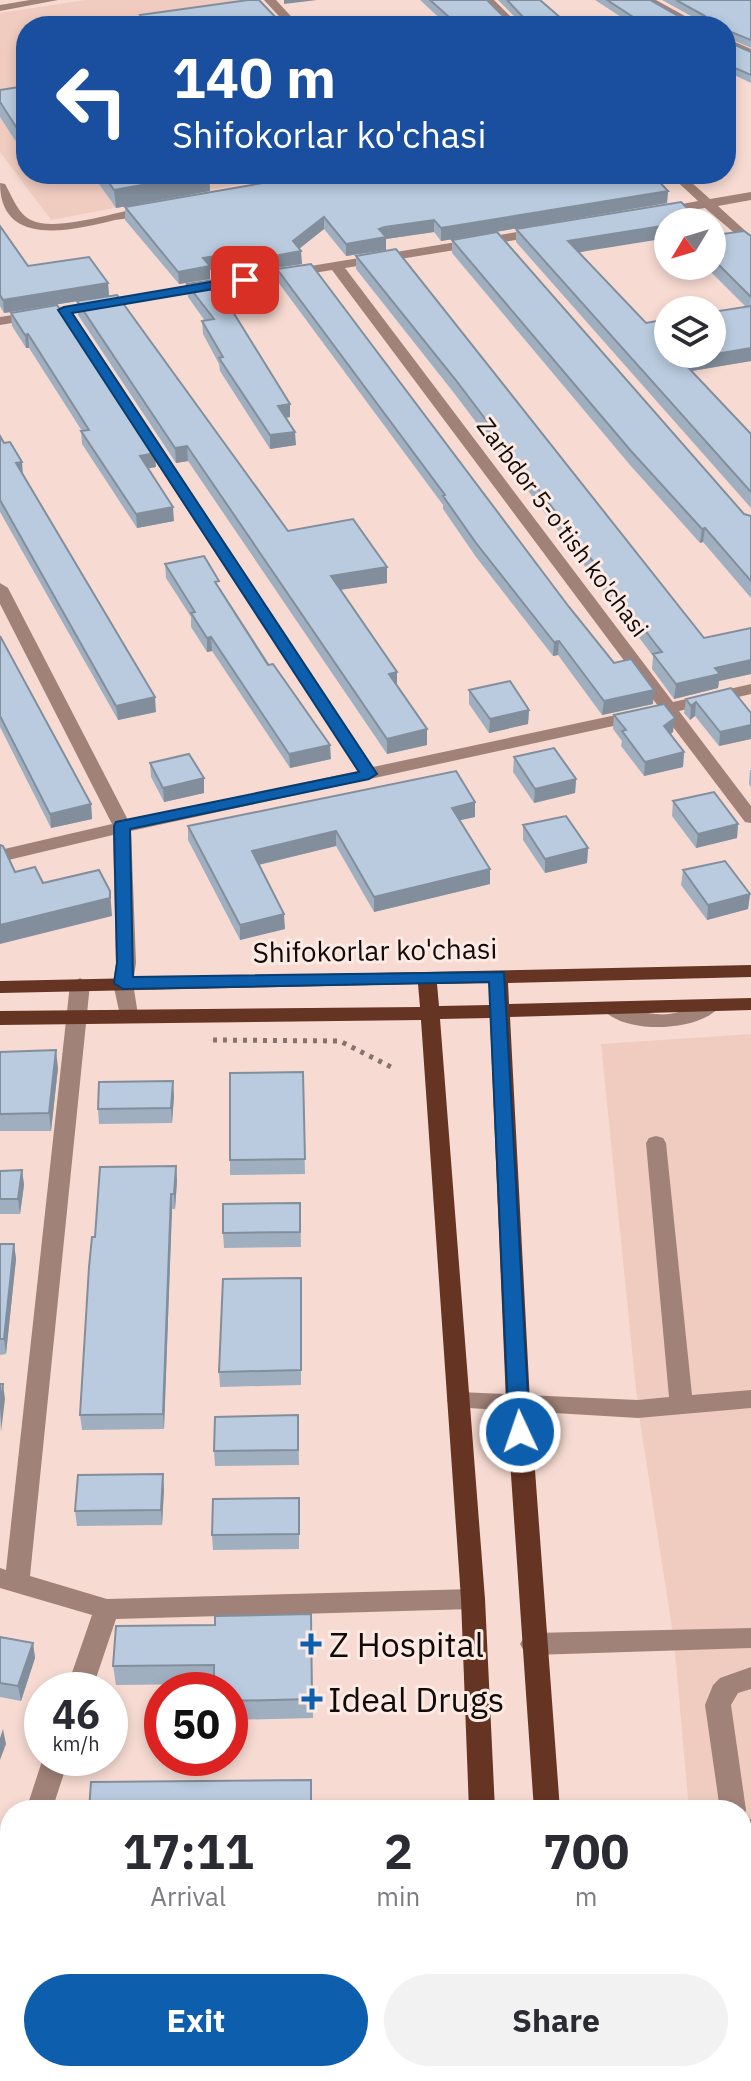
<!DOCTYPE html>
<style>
:root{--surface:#fff;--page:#f2f2f3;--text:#2b2b33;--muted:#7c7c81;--accent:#0d5eac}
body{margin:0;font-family:"IBM Plex Sans",sans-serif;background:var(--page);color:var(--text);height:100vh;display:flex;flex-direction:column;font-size:30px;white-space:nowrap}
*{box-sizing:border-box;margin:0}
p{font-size:26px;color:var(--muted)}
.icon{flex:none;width:44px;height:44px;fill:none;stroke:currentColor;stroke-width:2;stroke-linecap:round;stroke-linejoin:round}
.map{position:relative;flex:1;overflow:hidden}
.panel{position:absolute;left:0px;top:1800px;width:752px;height:282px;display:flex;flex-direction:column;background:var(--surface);border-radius:32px 32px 0 0;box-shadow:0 4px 12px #0003}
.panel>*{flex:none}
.guide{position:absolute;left:16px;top:16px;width:720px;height:168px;border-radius:32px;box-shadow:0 4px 12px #0003;background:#1a4fa0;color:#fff;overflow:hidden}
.needle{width:52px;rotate:232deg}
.controls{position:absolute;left:654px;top:208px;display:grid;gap:16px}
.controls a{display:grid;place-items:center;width:72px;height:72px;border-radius:50%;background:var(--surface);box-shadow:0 4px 12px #0003;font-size:40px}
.speed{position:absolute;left:24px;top:1672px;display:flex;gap:16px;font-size:40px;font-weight:700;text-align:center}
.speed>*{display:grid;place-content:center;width:104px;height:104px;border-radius:50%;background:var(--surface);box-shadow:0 4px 12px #0003;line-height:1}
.speed small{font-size:20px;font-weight:400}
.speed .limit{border:12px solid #d22;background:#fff;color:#111}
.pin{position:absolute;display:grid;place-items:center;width:68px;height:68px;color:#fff;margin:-34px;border-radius:16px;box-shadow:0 4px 12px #0006}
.me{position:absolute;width:88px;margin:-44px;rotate:357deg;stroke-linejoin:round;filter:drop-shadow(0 0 6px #0008)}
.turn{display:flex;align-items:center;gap:28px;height:168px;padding:0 24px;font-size:36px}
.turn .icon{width:104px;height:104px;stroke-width:2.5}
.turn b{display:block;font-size:56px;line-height:68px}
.eta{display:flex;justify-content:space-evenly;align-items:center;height:136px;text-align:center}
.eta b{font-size:48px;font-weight:700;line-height:56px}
.action{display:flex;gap:16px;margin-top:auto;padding:16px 24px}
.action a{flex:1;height:92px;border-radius:48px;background:var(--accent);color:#fff;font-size:32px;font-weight:700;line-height:92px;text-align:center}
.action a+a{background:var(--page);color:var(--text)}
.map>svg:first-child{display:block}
.built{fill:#f0ccc0}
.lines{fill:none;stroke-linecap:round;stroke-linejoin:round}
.path{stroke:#86736d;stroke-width:5;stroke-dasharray:4 6;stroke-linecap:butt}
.minor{fill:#a18278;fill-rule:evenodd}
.major{fill:#663423;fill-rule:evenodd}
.wall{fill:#a0afc0}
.shaded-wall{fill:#828e9c}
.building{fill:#bacbdf;stroke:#828e9c;stroke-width:2}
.route{fill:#0d5eac;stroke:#083d70;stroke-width:2}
.poi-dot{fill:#0d5eac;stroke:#fcebe5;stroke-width:3}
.labels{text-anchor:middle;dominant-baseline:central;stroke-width:6;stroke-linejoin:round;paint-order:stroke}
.far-street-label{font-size:24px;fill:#130a07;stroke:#fcebe5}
.street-label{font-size:28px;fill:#130a07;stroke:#fcebe5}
.near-poi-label{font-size:34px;fill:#130a07;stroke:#fcebe5;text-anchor:start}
</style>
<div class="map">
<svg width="751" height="2081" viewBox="0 0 751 2081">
<rect width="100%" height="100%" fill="#f7dbd2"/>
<path class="built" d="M 85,0 L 259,0 L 283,26 L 26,26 L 26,174 L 294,174 L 51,220 L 0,152 L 0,13 Z
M 751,1034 L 751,2081 L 715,2081 L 714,2072 L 742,2072 L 742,1810 L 689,1810 L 674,1641 L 638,1409 L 601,1044 Z"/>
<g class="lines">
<path class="path" d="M 213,1040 L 340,1041 L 393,1068"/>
<path class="minor" d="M 30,0 L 58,0 L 0,11 L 0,5 Z
M 264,0 L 276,0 L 300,26 L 288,26 Z
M 482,0 L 494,0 L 520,26 L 508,26 Z
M 641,0 L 656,0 L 703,26 L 688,26 Z
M 726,38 L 751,49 L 751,57 L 726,45 Z
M 669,174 L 682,174 L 710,199 L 751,192 L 751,200 L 718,206 L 751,236 L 751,247 L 705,208 L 655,215 L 655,209 L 698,201 Z
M 0,183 L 5,184 C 12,196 18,214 31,220 C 55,233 124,210 151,205 L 157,209 C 147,216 129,218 115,220 C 74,230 0,249 0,183 Z
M 542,228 L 547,229 L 547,235 L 345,268 L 673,702 L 751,684 L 751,694 L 679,711 L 751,806 L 751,823 L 745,822 L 664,715 L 131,831 L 136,963 L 133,983 L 138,1015 L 128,1022 L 121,1020 L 113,983 L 116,963 L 113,835 L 0,862 L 0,850 L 112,824 L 0,604 L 0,583 L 8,588 L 128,820 L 358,771 L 60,315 L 0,325 L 0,317 ZM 332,270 L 658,706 L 373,767 L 73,313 Z
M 80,978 L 90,984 L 30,1576 L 107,1599 L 473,1589 L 482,1592 L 485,1599 L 482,1606 L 473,1609 L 116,1619 L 92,1690 L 66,1690 L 92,1615 L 0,1588 L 0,1568 L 6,1570 L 70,984 Z
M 710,1000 L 720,1006 C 701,1032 623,1035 603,1009 L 613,1002 C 636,1009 654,1019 679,1012 C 690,1009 699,1002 710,1000 Z
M 656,1136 L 663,1138 L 666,1143 L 692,1395 L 751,1390 L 751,1408 L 638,1418 L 451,1407 L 447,1401 L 451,1395 L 459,1392 L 638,1400 L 669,1397 L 646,1143 L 649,1138 Z
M 751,1628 L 751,1648 L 533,1655 L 524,1651 L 520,1644 L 524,1637 L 533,1633 Z
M 751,1667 L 751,1689 L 738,1693 L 731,1705 L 746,1810 L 742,1818 L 742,1810 L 720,1810 L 705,1705 L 713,1685 L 720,1678 Z
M 43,1758 L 69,1758 L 52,1810 L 26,1810 Z
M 751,1819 L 751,1844 L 742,1847 L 742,1822 Z
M 742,1856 L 751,1859 L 751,1930 L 742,1926 Z
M 10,1884 L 10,1933 L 0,1938 L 0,1888 Z"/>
<path class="major" d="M 751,965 L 751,977 L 508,983 L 509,1004 L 751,998 L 751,1010 L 510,1017 L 530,1402 L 560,1810 L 534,1810 L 506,1402 L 490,1018 L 440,1019 L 485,1599 L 495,1810 L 469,1810 L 461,1599 L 421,1020 L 0,1025 L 0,1011 L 420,1007 L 418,984 L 0,993 L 0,981 ZM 489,983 L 490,1005 L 439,1006 L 437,984 Z
M 479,2072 L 507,2072 L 508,2081 L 480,2081 Z
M 555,2072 L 583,2072 L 584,2081 L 556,2081 Z"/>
</g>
<path class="wall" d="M 420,0 L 487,0 L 506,19 L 517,19 L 498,0 L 540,0 L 570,26 L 448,26 Z
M 595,0 L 650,0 L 687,21 L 700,21 L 662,0 L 751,0 L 751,48 L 726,37 L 726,26 L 635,26 Z
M 140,15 L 284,26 L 142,26 Z
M 726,41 L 751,52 L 751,83 L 726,71 Z
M 26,86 L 24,154 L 0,117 L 0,90 Z
M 92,174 L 209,174 L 210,191 L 116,208 Z
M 667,175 L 655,177 L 668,191 L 667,203 L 441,241 L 434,232 L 386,239 L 386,250 L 346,256 L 324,229 L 299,249 L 302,264 L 268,269 L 262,262 L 210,270 L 210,279 L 179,284 L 125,220 L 125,207 Z
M 668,222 L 579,253 L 646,323 L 746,307 L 705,266 L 712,266 L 712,223 L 723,234 L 751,236 L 751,361 L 692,371 L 751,434 L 751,508 L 516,242 L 516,229 Z
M 0,226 L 28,266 L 108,283 L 109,296 L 288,531 L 387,583 L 340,590 L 397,686 L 427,729 L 427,745 L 387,754 L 188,461 L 176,463 L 78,315 L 77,301 L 4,313 L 0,306 Z
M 452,240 L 744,514 L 751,516 L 751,598 L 703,542 L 700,543 L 630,465 L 452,253 Z
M 356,256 L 704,638 L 751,628 L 751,674 L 719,681 L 718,688 L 674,699 L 652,669 L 653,656 L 454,393 L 356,269 Z
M 277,269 L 569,607 L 614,663 L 653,704 L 602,715 L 558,655 L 553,656 L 476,557 L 443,509 L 443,505 L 278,282 Z
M 187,284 L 234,297 L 235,310 L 232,311 L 290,417 L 286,418 L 296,445 L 270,449 L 220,371 L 219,364 L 203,334 L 202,321 L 205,321 L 188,297 Z
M 11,313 L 156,467 L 148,468 L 174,521 L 137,528 L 82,444 L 81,431 L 82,431 L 29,348 L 26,348 L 12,326 Z
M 0,436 L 23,474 L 156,712 L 118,720 L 0,512 Z
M 165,564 L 220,588 L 331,759 L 290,768 L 212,651 L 207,652 L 191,627 L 191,617 L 166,578 Z
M 0,636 L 91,804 L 92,819 L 51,828 L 0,727 Z
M 469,690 L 529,710 L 528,724 L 489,733 L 469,704 Z
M 686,699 L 751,713 L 751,739 L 719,746 L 695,716 L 690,720 L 684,713 Z
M 614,715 L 673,732 L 671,734 L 684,752 L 683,767 L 644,776 L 621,746 L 622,741 L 613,729 Z
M 514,757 L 576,779 L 575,793 L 534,803 L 513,772 Z
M 150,763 L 204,778 L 204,793 L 164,802 L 151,777 Z
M 750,770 L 751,770 L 751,787 L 749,784 Z
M 673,801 L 738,824 L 737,838 L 696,848 L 672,816 Z
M 475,817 L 460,820 L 490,884 L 374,912 L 336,846 L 259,865 L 285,929 L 240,940 L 188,840 L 188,826 Z
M 523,825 L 588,848 L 587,863 L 545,873 L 523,840 Z
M 683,870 L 750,894 L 748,909 L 707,920 L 681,885 Z
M 0,1052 L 58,1068 L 51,1131 L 0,1131 Z
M 303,1072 L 305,1174 L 230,1175 L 230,1160 Z
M 174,1096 L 172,1123 L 99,1124 L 98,1109 Z
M 176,1166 L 177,1181 L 175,1209 L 172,1209 L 164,1429 L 82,1430 L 80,1415 L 95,1237 Z
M 22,1170 L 24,1185 L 20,1214 L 0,1214 L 0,1171 Z
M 300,1203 L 301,1247 L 224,1248 L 223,1233 Z
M 0,1244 L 14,1244 L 16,1259 L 6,1354 L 0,1355 Z
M 301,1278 L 301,1385 L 220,1387 L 219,1372 Z
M 298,1415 L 299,1465 L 215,1466 L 214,1451 Z
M 164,1489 L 162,1525 L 77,1526 L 75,1511 Z
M 299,1498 L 299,1549 L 213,1550 L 212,1535 Z
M 311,1614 L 313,1718 L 230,1720 L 230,1690 L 214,1684 L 116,1685 L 113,1666 L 215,1625 Z
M 0,1637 L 33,1643 L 35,1658 L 21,1701 L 0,1697 Z
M 23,2072 L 127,2072 L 127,2081 L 24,2081 Z
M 213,2072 L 314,2072 L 213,2074 Z"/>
<path class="shaded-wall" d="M 284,0 L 317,0 L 284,4 Z
M 22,136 L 26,136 L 26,153 L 24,154 Z
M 204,174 L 209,174 L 210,191 L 116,208 L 114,190 Z
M 622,174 L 667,174 L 667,175 L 622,183 Z
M 668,191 L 667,203 L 441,241 L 441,228 Z
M 324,217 L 324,229 L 295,252 L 301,251 L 302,264 L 268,269 L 268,257 L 293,241 Z
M 434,220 L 434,232 L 386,239 L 386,250 L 346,256 L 346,244 L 379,229 Z
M 668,225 L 668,238 L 568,254 L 568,241 Z
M 262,249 L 262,262 L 210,270 L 210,279 L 179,284 L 178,272 L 203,258 Z
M 108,283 L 109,296 L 4,313 L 3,300 Z
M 234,297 L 235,310 L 225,312 L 225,299 Z
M 28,334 L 29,348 L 26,348 L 25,335 Z
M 751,348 L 751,361 L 679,373 L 681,360 Z
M 290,404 L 290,417 L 278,419 L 278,406 Z
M 295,432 L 296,445 L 270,449 L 270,435 Z
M 187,446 L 188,461 L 176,463 L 175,448 Z
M 155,453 L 156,467 L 140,470 L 140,456 Z
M 22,462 L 23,475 L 16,463 Z
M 173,507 L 174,521 L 137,528 L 136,514 Z
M 705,528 L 703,542 L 700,543 L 702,529 Z
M 387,567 L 387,583 L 331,591 L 331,576 Z
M 211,637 L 212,651 L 207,652 L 207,638 Z
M 559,641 L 558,655 L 553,656 L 554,642 Z
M 751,660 L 751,674 L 719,681 L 718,688 L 674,699 L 676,684 L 715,668 Z
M 397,672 L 397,687 L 389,674 Z
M 654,690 L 653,704 L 602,715 L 604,701 Z
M 155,697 L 156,712 L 118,720 L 116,706 Z
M 696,702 L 695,716 L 690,720 L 691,706 Z
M 529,710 L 528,724 L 489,733 L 490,719 Z
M 675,718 L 673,732 L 663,740 L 664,726 Z
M 751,725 L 751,739 L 719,746 L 720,732 Z
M 427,729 L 427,745 L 387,754 L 387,739 Z
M 330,745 L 331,759 L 290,768 L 289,754 Z
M 684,752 L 683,767 L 644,776 L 645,762 Z
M 204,778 L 204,793 L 164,802 L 163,788 Z
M 576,779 L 575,793 L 534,803 L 535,789 Z
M 475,802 L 475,817 L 452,822 L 452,808 Z
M 91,804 L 92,819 L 51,828 L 50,814 Z
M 738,824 L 737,838 L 696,848 L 698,834 Z
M 336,831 L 336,846 L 253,866 L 252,851 Z
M 588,848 L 587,863 L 545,873 L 545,859 Z
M 490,869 L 490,884 L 374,912 L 374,897 Z
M 110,891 L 112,916 L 0,944 L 0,925 Z
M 750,894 L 748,909 L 707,920 L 708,905 Z
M 284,914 L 285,929 L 240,940 L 240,925 Z
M 56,1050 L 58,1068 L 51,1131 L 49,1113 Z
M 173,1081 L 174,1096 L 172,1123 L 171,1108 Z
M 176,1166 L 177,1181 L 175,1209 L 174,1194 Z
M 22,1170 L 24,1185 L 20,1214 L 18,1199 Z
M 171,1194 L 172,1209 L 164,1429 L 163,1414 Z
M 14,1244 L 16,1259 L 6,1354 L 4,1339 Z
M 3,1384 L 5,1399 L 1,1432 L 0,1408 Z
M 163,1474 L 164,1489 L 162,1525 L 161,1510 Z
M 33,1643 L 35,1658 L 21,1701 L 18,1686 Z
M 3,1729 L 6,1744 L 0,1760 L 0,1738 Z"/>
<path class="building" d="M 248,0 L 259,0 L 284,26 L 149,26 L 140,15 Z
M 430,0 L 487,0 L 506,19 L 520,20 L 523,17 L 507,0 L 540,0 L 570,26 L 459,26 Z
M 607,0 L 650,0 L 687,21 L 706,21 L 705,16 L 676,0 L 751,0 L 751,40 L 726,30 L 726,26 L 647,26 Z
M 726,41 L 751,52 L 751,75 L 726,64 Z
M 26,86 L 26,136 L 22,136 L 0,102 L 0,90 Z
M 103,174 L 204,174 L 114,190 Z
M 315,174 L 541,174 L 550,183 L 607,174 L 652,174 L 668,191 L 441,228 L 434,220 L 385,227 L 379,229 L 386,237 L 346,244 L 324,217 L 293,241 L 301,251 L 268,257 L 262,249 L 203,258 L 210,266 L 178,272 L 125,207 Z
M 681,202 L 698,219 L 707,218 L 711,222 L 668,222 L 668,225 L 568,241 L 646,323 L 668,319 L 668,354 L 712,354 L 712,312 L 751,306 L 751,348 L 681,360 L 751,434 L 751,492 L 516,229 Z
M 712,223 L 723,234 L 744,231 L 751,236 L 751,297 L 712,258 Z
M 0,226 L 28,266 L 89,257 L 108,283 L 3,300 L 0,295 Z
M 497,232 L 744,514 L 751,516 L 751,581 L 705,528 L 702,529 L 631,451 L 452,240 Z
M 396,249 L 704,638 L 751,628 L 751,660 L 715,668 L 720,674 L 676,684 L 653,654 L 662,652 L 657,646 L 455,379 L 356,256 Z
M 311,264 L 569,607 L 614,663 L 631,659 L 654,690 L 604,701 L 559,641 L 554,642 L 476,543 L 443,496 L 445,495 L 277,269 Z
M 220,279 L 234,297 L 225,299 L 290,404 L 278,406 L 295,432 L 270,435 L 219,358 L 223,357 L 202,321 L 214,319 L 187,284 Z
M 117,295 L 288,531 L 353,519 L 387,567 L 331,576 L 397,672 L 389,674 L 427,729 L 387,739 L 187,446 L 175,448 L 77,301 Z
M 57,305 L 155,453 L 140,456 L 173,507 L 136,514 L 81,431 L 89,430 L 28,334 L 25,335 L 11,313 Z
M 0,436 L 4,443 L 10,442 L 22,462 L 16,463 L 155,697 L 116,706 L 0,500 Z
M 204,556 L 219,581 L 215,582 L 268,665 L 273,664 L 330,745 L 289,754 L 211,637 L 207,638 L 191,613 L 195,612 L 165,564 Z
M 0,636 L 91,804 L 50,814 L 0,716 Z
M 510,681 L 529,710 L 490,719 L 469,690 Z
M 731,688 L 751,713 L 751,725 L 720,732 L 696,702 L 691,706 L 686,699 Z
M 664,704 L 675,718 L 664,726 L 684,752 L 645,762 L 622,731 L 626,730 L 614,715 Z
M 554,748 L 576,779 L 535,789 L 514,757 Z
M 189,754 L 204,778 L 163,788 L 150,763 Z
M 456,771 L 475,802 L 452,808 L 490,869 L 374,897 L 336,831 L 252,851 L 284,914 L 240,925 L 188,826 Z
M 714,792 L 738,824 L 698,834 L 673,801 Z
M 566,816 L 588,848 L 545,859 L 523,825 Z
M 0,845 L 3,846 L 15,872 L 35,867 L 43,883 L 99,870 L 110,891 L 110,898 L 0,925 Z
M 725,861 L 750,894 L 708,905 L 683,870 Z
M 56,1050 L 49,1113 L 0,1114 L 0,1052 Z
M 303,1072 L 305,1159 L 230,1160 L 230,1073 Z
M 173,1081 L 171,1108 L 98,1109 L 99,1082 Z
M 176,1166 L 174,1194 L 171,1194 L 163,1414 L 80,1415 L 89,1267 L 92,1237 L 95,1237 L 100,1167 Z
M 22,1170 L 18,1199 L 0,1199 L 0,1171 Z
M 300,1203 L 300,1232 L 223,1233 L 223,1204 Z
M 0,1244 L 14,1244 L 4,1339 L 0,1339 Z
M 301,1278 L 301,1370 L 219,1372 L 223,1279 Z
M 0,1384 L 3,1384 L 0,1408 Z
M 298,1415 L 298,1450 L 214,1451 L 215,1417 Z
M 163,1474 L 161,1510 L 75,1511 L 78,1475 Z
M 299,1498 L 299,1534 L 212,1535 L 213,1499 Z
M 311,1614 L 312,1699 L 230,1701 L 230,1690 L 214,1690 L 214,1665 L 113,1666 L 116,1626 L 215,1625 L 215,1616 Z
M 0,1637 L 33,1643 L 18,1686 L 0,1683 Z
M 311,1780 L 311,1810 L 89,1810 L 91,1782 Z"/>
<path class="route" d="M 245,276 L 251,280 L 249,283 L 72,313 L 377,774 L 369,779 L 130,829 L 133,977 L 504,972 L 530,1432 L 527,1438 L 520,1440 L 512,1438 L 509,1432 L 489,982 L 123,989 L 114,983 L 117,963 L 114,826 L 116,822 L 359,772 L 58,310 L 64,307 Z"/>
<g class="poi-dot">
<path d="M307 1632h8v8h8v8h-8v8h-8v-8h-8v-8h8z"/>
<path d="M308 1687h8v8h8v8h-8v8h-8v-8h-8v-8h8z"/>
</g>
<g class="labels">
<g class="far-street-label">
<text transform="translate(563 527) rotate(53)">Zarbdor 5-o'tish ko'chasi</text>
</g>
<g class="street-label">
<text transform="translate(375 950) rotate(-1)">Shifokorlar ko'chasi</text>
</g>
<g class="near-poi-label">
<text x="329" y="1644">Z Hospital</text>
<text x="328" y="1699">Ideal Drugs</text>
</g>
</g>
</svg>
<div class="controls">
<a><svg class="needle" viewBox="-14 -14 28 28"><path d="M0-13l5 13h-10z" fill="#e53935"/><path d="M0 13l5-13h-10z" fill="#7c7c81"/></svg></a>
<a><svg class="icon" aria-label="layers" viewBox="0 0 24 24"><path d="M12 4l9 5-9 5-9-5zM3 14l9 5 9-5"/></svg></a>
</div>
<div class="speed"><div>46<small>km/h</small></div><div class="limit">50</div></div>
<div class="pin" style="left:245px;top:280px;background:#d93025"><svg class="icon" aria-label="arrive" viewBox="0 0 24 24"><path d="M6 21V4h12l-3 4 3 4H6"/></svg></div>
<svg class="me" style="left:520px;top:1432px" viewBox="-20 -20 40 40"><circle r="17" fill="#0d5eac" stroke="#fff" stroke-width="3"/><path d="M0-11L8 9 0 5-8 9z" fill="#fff"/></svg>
<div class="guide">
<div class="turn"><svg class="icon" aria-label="left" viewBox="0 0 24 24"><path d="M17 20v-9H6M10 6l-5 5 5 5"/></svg><div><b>140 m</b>Shifokorlar ko'chasi</div></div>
</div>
<section class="panel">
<div class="eta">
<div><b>17:11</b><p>Arrival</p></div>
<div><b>2</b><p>min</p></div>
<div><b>700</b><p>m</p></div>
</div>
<div class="action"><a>Exit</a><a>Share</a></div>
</section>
</div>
